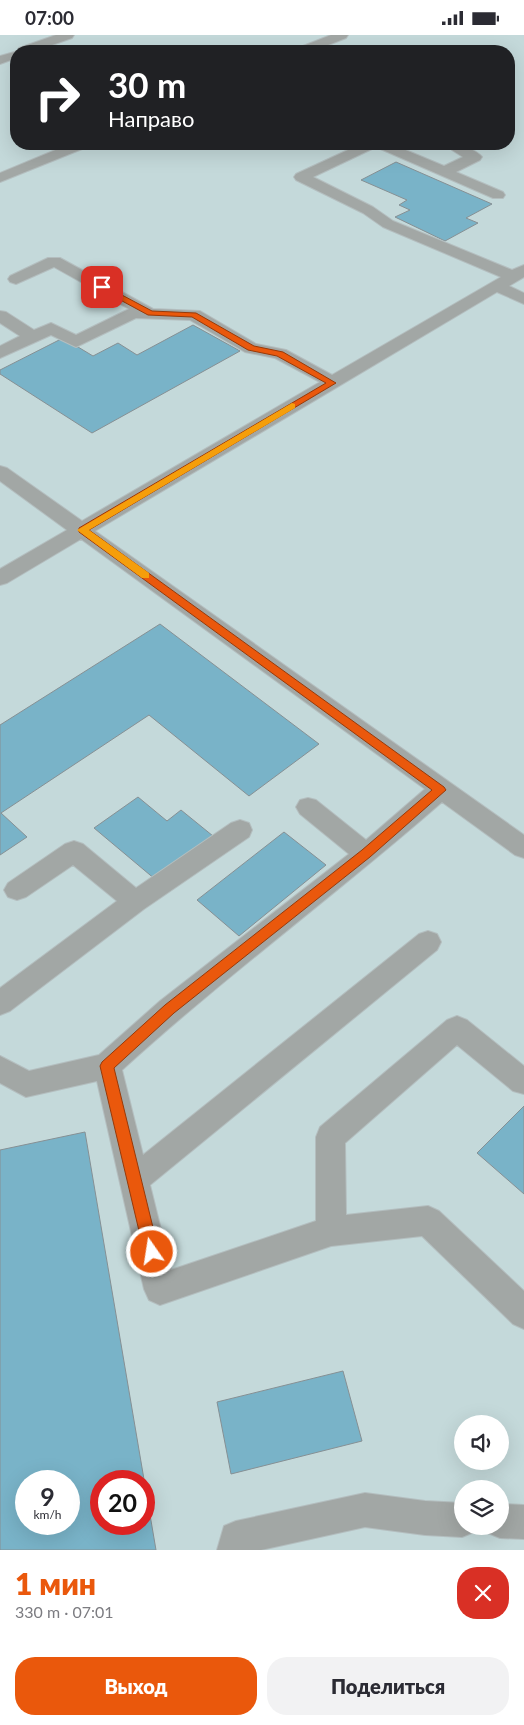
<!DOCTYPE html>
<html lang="ru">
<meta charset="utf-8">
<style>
:root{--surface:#fff;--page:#f2f2f3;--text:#2b2b33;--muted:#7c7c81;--accent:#ea580c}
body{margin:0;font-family:Lato,sans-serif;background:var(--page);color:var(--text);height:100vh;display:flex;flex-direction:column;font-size:19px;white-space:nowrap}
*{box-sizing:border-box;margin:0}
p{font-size:16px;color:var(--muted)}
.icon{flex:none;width:28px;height:28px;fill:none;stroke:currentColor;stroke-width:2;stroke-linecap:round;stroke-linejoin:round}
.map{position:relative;height:1515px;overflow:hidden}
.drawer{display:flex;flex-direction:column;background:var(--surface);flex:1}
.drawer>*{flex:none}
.top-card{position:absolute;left:10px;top:10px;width:505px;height:105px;border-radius:20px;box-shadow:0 5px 20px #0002;background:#202124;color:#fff;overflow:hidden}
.fabs{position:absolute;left:454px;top:1380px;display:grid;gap:10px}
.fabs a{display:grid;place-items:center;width:55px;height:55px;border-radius:50%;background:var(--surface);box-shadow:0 5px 20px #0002;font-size:25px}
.speed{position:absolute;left:15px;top:1435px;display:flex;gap:10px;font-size:25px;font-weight:700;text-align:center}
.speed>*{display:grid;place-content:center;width:65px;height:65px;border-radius:50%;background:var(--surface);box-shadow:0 5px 20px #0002;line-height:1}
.speed small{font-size:12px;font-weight:400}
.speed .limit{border:8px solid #d22;background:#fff;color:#111}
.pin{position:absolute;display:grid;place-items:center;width:42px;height:42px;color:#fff;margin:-21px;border-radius:10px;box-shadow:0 2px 8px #0006}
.me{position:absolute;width:55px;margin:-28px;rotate:347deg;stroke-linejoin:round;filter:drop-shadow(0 0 4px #0008)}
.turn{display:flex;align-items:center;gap:18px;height:105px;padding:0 15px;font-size:22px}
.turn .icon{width:65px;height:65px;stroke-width:2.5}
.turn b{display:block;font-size:35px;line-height:42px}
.round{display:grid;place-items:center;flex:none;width:52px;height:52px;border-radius:20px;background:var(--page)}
.summary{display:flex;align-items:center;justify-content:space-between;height:85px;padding:0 15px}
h1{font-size:30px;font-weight:800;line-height:38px;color:var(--accent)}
.primary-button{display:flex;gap:10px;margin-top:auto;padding:10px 15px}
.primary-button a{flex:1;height:58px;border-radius:20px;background:var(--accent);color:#fff;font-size:20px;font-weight:800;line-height:58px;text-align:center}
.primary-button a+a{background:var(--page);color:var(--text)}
.status{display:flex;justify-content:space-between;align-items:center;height:35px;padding:0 25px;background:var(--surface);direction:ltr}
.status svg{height:14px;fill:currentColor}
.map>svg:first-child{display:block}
.built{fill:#c4d9da;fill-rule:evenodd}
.building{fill:#79b3c8;stroke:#869094;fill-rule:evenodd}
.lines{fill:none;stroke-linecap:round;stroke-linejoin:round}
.service-casing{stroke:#b4bebf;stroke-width:2}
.service{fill:#a2a7a5;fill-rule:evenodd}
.route{fill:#ea580c;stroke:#983908}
.slow{fill:#f59e0b}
</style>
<div class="status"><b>07:00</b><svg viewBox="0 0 49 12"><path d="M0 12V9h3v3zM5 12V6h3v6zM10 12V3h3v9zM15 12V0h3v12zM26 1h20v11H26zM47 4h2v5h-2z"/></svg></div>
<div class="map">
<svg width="524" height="1515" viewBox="0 0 524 1515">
<rect width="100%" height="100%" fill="#d8e4e4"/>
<path class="built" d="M 0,0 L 524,0 L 524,1515 L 0,1515 ZM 16,16 L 509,16 L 509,109 L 16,109 ZM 462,1389 L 500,1389 L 500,1426 L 462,1426 ZM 26,1446 L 69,1446 L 69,1489 L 26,1489 ZM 101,1446 L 144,1446 L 144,1489 L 101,1489 ZM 462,1454 L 500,1454 L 500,1491 L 462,1491 Z"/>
<path class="building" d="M 396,127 L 492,169 L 466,183 L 478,188 L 445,206 L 395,182 L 410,175 L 399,170 L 407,165 L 361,145 Z
M 193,290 L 240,316 L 92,398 L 0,339 L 0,335 L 63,303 L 93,321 L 118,308 L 137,320 Z
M 160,589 L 319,709 L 249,761 L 149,680 L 1,778 L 27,802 L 0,820 L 0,690 Z
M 138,762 L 167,786 L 181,775 L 213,801 L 156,845 L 94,793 Z
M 284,797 L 326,830 L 239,901 L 197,865 Z
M 524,1071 L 524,1159 L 477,1118 Z
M 85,1097 L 156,1515 L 0,1515 L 0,1115 ZM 26,1446 L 69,1446 L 69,1489 L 26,1489 ZM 101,1446 L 144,1446 L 144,1489 L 101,1489 Z
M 343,1336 L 362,1406 L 231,1439 L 217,1367 Z"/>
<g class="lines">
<defs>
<path id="service" d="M 56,0 L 74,0 L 72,3 L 35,16 L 16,16 L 16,23 L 0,29 L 0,21 L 18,16 L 19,13 Z
M 331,0 L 348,0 L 346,3 L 313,16 L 297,16 L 298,13 Z
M 70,109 L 89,109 L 87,112 L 0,147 L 0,138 Z
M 361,109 L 391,109 L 444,131 L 463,122 L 452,115 L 454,112 C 463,110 476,115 482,122 L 480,125 L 456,137 L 503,157 L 505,160 L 503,163 L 493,163 L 376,112 L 313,142 L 373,172 L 393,186 L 512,235 L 524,230 L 524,242 L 509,251 L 524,258 L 524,269 L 497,257 L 95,496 L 524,800 L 524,823 L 515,820 L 442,767 C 337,859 225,941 122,1035 L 143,1120 L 419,899 L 428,896 L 437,899 L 441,907 L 437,915 L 150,1150 L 171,1235 L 316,1186 L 316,1102 L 320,1092 L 447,985 L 457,981 L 467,985 L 524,1031 L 524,1059 L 513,1056 L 457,1010 L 345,1108 L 346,1180 L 428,1171 L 439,1176 L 524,1256 L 524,1294 L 513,1289 L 422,1201 L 331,1211 L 160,1270 L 149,1265 L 144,1254 L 97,1046 L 26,1062 L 0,1048 L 0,1021 L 29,1036 L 99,1020 L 160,966 L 349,819 L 300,779 L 296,772 L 300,765 L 308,763 L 316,765 L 366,805 L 425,754 L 81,504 L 7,548 L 0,550 L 0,534 L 67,495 L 0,446 L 0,431 L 7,433 L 82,486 L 320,347 L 275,323 L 245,317 L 190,285 L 136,283 L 76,312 L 51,300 L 0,323 L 0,311 L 20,301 L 0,288 L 0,276 L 6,277 L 34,295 L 51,288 L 76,300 L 129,274 L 54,232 L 16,249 L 10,247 L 8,244 L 10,241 L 48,223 L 60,223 L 153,274 L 200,276 L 256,309 L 286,315 L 332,340 L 501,242 L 383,192 L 363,178 L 296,145 L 294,142 L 296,139 Z
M 240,785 L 249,788 L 252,795 L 249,802 L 144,874 L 10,976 L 0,980 L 0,953 L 117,866 L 73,830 L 26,862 L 17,865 L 8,862 L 4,855 L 8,848 L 65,809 L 74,806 L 83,809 L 136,853 L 231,788 Z
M 365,1458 L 425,1466 L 462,1468 L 462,1491 L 477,1491 L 474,1497 L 462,1502 L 425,1500 L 365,1492 L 261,1515 L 217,1515 L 224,1491 L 236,1486 Z
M 500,1469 L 524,1470 L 524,1504 L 500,1503 L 488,1498 L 485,1491 L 500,1491 Z"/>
</defs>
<use href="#service" class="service-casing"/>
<use href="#service" class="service"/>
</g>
<path class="route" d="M 100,251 L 105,251 L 152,276 L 196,278 L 254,311 L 283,317 L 336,348 L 89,495 L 444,752 L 446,755 L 370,822 L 174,978 L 114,1033 L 159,1217 L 157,1222 L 152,1224 L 146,1222 L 144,1217 L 100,1031 L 102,1027 L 165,970 L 362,815 L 432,755 L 79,497 L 79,493 L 326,348 L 277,321 L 248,315 L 192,282 L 148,280 L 100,254 Z"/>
<path class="slow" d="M 292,368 L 295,369 L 295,373 L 89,495 L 149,538 L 149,543 L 142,543 L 77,495 Z"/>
</svg>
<div class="fabs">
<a><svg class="icon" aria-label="sound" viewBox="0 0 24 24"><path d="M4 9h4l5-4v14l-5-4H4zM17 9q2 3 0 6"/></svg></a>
<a><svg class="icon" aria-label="layers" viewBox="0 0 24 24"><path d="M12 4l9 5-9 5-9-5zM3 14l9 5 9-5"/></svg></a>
</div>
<div class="speed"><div>9<small>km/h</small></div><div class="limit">20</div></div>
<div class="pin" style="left:102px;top:252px;background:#d93025"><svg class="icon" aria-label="arrive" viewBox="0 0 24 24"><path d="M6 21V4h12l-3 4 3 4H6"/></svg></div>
<svg class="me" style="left:152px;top:1217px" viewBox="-20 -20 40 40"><circle r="17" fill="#ea580c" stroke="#fff" stroke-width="3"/><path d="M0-11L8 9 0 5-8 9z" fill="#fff"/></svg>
<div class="top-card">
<div class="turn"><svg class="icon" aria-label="right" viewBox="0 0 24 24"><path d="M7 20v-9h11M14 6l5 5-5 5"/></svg><div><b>30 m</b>Направо</div></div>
</div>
</div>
<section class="drawer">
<div class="summary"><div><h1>1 мин</h1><p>330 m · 07:01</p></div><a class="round" style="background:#d93025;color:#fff"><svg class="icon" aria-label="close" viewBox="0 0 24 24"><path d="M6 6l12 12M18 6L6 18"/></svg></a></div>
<div class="primary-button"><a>Выход</a><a>Поделиться</a></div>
</section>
